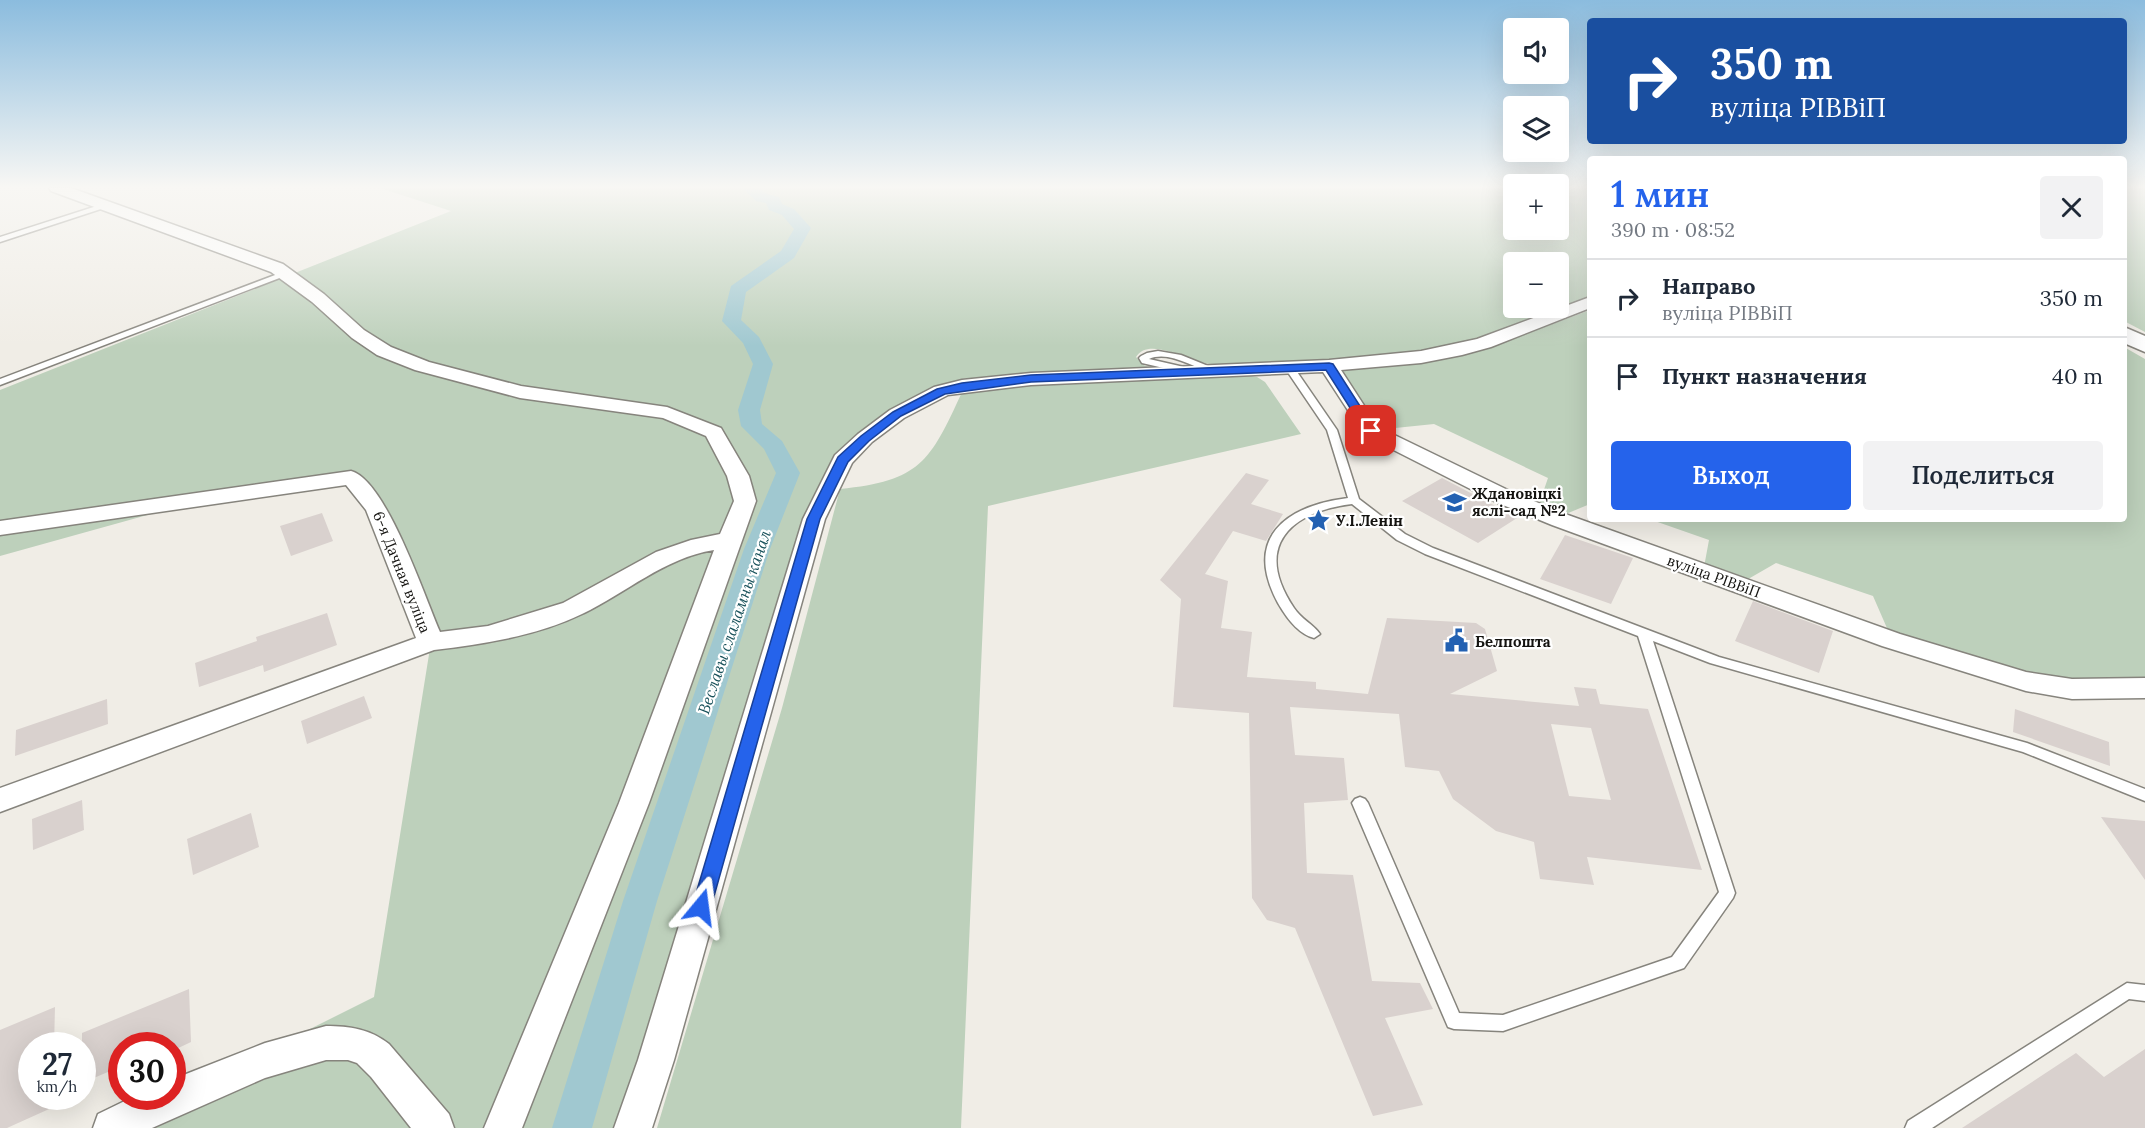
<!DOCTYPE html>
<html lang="ru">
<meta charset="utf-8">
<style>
:root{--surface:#fff;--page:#f2f2f3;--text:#1f2937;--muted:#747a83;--line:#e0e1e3;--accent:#2563eb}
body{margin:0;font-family:Lora,serif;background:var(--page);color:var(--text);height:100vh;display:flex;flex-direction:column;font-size:22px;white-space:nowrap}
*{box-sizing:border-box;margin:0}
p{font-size:20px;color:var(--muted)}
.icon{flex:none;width:33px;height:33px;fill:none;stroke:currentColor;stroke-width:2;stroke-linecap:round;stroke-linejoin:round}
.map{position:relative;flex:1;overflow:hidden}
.sheet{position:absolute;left:1587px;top:156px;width:540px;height:366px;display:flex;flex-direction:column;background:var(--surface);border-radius:6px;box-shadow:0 6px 24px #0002}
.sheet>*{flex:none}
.banner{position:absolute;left:1587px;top:18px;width:540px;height:126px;border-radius:6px;box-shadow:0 6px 24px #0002;background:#1a4fa0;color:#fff;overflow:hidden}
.buttons{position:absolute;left:1503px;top:18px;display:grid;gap:12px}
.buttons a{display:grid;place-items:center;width:66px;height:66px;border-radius:6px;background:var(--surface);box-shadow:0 6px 24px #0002;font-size:30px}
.speed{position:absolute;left:18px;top:1032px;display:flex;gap:12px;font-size:30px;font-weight:700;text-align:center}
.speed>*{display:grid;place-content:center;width:78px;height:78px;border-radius:50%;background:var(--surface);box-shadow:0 6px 24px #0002;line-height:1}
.speed small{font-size:15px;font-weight:400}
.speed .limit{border:9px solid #d22;background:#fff;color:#111}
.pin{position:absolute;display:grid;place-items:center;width:51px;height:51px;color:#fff;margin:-26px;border-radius:12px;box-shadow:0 3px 9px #0006}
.me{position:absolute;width:66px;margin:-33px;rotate:16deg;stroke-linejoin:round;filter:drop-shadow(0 0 4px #0008)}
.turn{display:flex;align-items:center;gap:21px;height:126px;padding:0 24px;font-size:27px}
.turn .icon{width:78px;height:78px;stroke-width:2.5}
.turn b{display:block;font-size:42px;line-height:51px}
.round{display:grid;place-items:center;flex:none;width:63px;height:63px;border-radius:6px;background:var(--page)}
.overview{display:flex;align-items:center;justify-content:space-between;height:102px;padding:0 24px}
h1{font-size:36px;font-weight:600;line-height:45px;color:var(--accent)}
.cta{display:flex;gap:12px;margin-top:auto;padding:12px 24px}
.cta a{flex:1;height:69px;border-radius:6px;background:var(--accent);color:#fff;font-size:24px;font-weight:600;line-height:69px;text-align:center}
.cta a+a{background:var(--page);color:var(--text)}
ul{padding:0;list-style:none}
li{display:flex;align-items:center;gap:18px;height:78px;padding:0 24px;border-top:2px solid var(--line)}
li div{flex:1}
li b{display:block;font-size:22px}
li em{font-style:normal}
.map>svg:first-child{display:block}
.green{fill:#bdd0bb;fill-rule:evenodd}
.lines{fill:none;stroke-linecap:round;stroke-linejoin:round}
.canal{fill:#a0c8d0;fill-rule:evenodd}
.building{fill:#d9d1ce;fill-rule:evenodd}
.service-casing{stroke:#86847d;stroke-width:3}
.minor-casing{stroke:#86847d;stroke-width:3}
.tertiary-casing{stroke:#86847d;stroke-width:3}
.service{fill:#fff;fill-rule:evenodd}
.minor{fill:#fff;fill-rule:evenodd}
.tertiary{fill:#fff;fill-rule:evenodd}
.route{fill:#2563eb;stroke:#184099;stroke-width:1.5}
.labels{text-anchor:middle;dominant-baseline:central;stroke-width:4.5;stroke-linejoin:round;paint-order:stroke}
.poi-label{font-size:15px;font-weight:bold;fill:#141310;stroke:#fff;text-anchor:start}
.street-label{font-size:15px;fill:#141310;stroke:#fff}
.water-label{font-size:16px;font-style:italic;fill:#18515a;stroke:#fff}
</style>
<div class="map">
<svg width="2145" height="1128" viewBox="0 0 2145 1128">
<rect width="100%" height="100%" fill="#f0ede6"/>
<path class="green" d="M 380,188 L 1513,188 L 1514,230 L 1558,230 L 1559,188 L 1589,188 L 1590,296 C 1543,315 1495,339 1444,348 C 1384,358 1323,360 1262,362 C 1246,363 1229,365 1212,364 C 1194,364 1149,335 1136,357 L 1145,366 L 1156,368 L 1054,372 L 961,379 L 921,395 L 836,458 L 820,484 L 806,519 L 620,1128 L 510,1128 L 745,501 L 727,539 L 489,636 L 726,541 L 497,1128 L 112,1128 L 374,997 L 431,642 L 351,478 L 205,499 L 0,556 L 0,390 L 451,211 ZM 1514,262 L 1558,262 L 1558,308 L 1514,308 Z
M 2124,188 L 2145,188 L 2145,332 L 2124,321 Z
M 1590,310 L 1590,504 L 1561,516 L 1538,507 L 1548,478 L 1434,424 L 1376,430 L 1337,371 L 1456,357 L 1491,347 Z
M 2124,347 L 2145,359 L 2145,686 L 2066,686 L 1890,635 L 1873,596 L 1776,563 L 1743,582 L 1704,567 L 1709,540 L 1649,519 L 2124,519 Z
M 1241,375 L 1257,377 L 1265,382 L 1301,434 L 988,506 L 961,1128 L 657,1128 L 782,708 L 840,489 C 920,481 930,462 962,392 L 1032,384 Z"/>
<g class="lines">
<path class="canal" d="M 742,188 L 759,188 L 767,194 L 779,197 L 782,204 L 794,209 L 811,228 L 794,258 L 746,292 L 741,320 L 759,337 L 773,364 L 760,410 L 762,424 L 782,441 L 800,473 L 770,549 L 657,901 L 592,1128 L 552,1128 L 623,901 L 744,549 L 776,473 L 764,449 L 741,426 L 738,410 L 753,364 L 743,343 L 722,321 L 731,286 L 781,251 L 794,229 L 782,215 L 769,210 L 766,203 L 756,201 Z"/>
</g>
<path class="building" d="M 1246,473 L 1269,480 L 1251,504 L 1283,514 L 1266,541 L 1233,531 L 1205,574 L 1228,581 L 1221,628 L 1252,632 L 1247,677 L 1316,682 L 1316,689 L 1368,694 L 1387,618 L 1476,623 L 1485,629 L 1497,671 L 1450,694 L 1579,706 L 1574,687 L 1596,689 L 1600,704 L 1648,709 L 1702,870 L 1587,857 L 1594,885 L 1540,879 L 1534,842 L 1496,831 L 1453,799 L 1439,771 L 1405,767 L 1399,714 L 1290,707 L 1295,755 L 1344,758 L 1348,800 L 1304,803 L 1307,873 L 1353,875 L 1372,981 L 1420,983 L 1433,1009 L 1385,1018 L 1423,1105 L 1373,1116 L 1295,928 L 1267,920 L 1252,898 L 1249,713 L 1173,707 L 1181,599 L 1160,580 ZM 1551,724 L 1591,728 L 1611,800 L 1569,796 Z
M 1442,478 L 1488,502 L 1517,518 L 1478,543 L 1402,501 Z
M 322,513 L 333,541 L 291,556 L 280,526 Z
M 1565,535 L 1633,558 L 1611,604 L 1540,579 Z
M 1753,601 L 1833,631 L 1819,673 L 1735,641 Z
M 327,613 L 337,645 L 264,672 L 263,665 L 199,687 L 195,663 L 257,641 L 256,637 Z
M 364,696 L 372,718 L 307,744 L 301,721 Z
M 107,699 L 108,724 L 15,756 L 16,730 Z
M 2015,709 L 2109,742 L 2110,766 L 2013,732 Z
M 82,800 L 84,830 L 33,850 L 32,819 Z
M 251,813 L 259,847 L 193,875 L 187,839 Z
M 2101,817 L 2145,821 L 2145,880 Z
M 189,989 L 191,1042 L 172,1051 L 172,1046 L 122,1046 L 122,1066 L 82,1083 L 82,1033 Z
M 55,1007 L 54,1046 L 32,1046 L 32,1096 L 78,1096 L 7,1128 L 0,1128 L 0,1030 Z
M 2145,1049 L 2145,1128 L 1962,1128 L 2076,1053 L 2104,1077 Z"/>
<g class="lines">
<defs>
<path id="service" d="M 103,204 L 110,206 L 0,242 L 0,237 Z
M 283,272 L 290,274 L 0,385 L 0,379 Z
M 1158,351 L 1181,355 L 1218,370 L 1213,373 C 1194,368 1169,350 1149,359 L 1184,367 L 1186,369 L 1181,372 L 1142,363 L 1139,358 L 1141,356 L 1147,353 Z
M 1290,365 L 1293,366 L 1337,430 L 1359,499 L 1405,534 L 1433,548 L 1719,657 L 2027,743 L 2145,789 L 2145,801 L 2023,752 L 1710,663 L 1653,641 L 1735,893 L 1733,898 L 1684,968 L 1503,1031 L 1454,1029 L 1448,1027 L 1352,803 L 1355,799 L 1360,797 L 1365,799 L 1368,803 L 1459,1013 L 1503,1015 L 1672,957 L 1719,892 L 1638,636 L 1425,554 L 1397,540 L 1352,504 C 1289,512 1253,547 1294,608 C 1301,619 1313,624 1320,634 L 1314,638 C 1298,634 1286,617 1278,603 C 1243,538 1285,506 1348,498 L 1327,430 L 1285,368 Z
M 2127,983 L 2145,985 L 2145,1001 L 2129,999 L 1932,1128 L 1905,1128 L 1908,1121 Z"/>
<path id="minor" d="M 49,188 L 71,188 L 283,264 L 324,294 L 364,330 L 391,347 L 429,362 L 521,386 L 667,407 L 721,428 L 749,476 L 756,501 L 649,803 L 522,1128 L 484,1128 L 619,803 L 714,550 C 664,558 626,593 582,614 C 537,636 483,644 434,650 L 0,812 L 0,788 L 416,638 L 366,510 L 346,485 L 0,535 L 0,521 L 351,471 C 386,480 425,598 440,632 L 488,626 L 563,603 L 656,552 L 691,540 L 720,534 L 734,501 L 727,476 L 706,436 L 663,418 L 520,398 L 415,370 L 377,355 L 352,338 L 312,302 L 271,272 L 51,191 Z
M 1590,297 L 1590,308 L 1491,347 L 1462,355 L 1421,363 L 1341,370 L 1378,427 L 1514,493 L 1568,515 L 1900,634 L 2026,672 L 2072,679 L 2145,678 L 2145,698 L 2072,699 L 2026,691 L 1882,646 L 1552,525 L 1498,503 L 1364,435 L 1323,372 L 1031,385 L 948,395 L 904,418 L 872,442 L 852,463 L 825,519 L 674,1060 L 652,1128 L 614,1128 L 638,1060 L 803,519 L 835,455 L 858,434 L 890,410 L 934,387 L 962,380 L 1031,373 L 1329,360 L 1421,351 L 1477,339 Z
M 326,1026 C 350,1026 370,1029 389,1044 L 449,1114 L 454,1128 L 411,1128 L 371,1077 L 357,1063 L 348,1060 L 326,1060 L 265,1078 L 152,1128 L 93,1128 L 98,1114 L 135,1096 L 172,1096 L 172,1080 L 181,1076 L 265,1043 Z"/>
<path id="tertiary" d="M 2124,327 L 2145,336 L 2145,352 L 2124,343 Z"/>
</defs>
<use href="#service" class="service-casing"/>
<use href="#minor" class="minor-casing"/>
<use href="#tertiary" class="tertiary-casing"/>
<use href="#service" class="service"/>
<use href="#minor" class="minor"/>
<use href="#tertiary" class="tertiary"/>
</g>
<linearGradient id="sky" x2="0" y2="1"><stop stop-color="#8bbcde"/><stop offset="0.54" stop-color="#f8f7f4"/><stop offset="1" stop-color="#f8f7f4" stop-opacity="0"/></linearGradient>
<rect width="2145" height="346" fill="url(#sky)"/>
<path class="route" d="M 1329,363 L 1333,364 L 1376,431 L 1375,433 L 1366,433 L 1326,370 L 1031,382 L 945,394 L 901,416 L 869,441 L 848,462 L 820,519 L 711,907 L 708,912 L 701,915 L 695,912 L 692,907 L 807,519 L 838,457 L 861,436 L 893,412 L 937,389 L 962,383 L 1031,375 Z"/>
<defs>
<symbol id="school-bare" viewBox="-9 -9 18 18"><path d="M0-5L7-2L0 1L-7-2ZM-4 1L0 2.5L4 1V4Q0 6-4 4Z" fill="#2361b2" stroke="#fff" stroke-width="2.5" paint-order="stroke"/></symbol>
<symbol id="sight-bare" viewBox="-9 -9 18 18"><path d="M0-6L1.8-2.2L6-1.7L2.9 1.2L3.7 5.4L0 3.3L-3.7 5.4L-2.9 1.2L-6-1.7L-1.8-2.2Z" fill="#2361b2" stroke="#fff" stroke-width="2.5" paint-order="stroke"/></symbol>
<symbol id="civic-bare" viewBox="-9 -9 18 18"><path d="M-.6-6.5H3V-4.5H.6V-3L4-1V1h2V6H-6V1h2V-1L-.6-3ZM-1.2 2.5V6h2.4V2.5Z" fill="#2361b2" stroke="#fff" stroke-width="2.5" paint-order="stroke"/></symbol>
</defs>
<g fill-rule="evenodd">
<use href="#school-bare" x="1438" y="486" width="33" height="33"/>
<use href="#sight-bare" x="1302" y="504" width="33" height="33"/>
<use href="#civic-bare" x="1440" y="624" width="33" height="33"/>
</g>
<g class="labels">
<g class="poi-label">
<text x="1472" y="493">Ждановіцкі<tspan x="1472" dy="17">яслі-сад №2</tspan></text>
<text x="1336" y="520">У.І.Ленін</text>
<text x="1475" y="641">Белпошта</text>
</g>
<g class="street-label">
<text transform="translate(402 572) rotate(68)">6-я Дачная вуліца</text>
<text transform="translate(1714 576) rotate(20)">вуліца РІВВіП</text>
</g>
<g class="water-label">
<text transform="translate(734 622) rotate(-71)">Веславы слаламны канал</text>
</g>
</g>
</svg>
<div class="buttons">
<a><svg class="icon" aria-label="sound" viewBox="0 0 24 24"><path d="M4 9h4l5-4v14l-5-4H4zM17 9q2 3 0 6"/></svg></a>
<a><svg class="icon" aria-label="layers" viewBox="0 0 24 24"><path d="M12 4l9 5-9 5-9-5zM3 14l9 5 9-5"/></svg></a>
<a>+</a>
<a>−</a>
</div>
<div class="speed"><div>27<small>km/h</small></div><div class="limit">30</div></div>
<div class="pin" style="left:1371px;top:431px;background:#d93025"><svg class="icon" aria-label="arrive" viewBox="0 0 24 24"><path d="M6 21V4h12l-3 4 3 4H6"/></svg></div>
<svg class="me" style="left:701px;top:907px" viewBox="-20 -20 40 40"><path d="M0-17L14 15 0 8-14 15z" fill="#2563eb" stroke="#fff" stroke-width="4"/></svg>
<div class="banner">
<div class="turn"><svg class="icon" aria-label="right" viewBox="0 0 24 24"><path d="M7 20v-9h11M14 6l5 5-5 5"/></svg><div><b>350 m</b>вуліца РІВВіП</div></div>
</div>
<section class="sheet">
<div class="overview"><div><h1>1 мин</h1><p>390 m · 08:52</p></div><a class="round"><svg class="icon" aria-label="close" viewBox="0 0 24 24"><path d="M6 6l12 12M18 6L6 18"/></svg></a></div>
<ul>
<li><svg class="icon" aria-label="right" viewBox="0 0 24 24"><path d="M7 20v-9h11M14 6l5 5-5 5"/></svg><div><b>Направо</b><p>вуліца РІВВіП</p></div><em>350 m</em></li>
<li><svg class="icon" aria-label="arrive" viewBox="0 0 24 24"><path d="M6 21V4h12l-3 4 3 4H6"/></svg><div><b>Пункт назначения</b></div><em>40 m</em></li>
</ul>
<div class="cta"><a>Выход</a><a>Поделиться</a></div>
</section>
</div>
